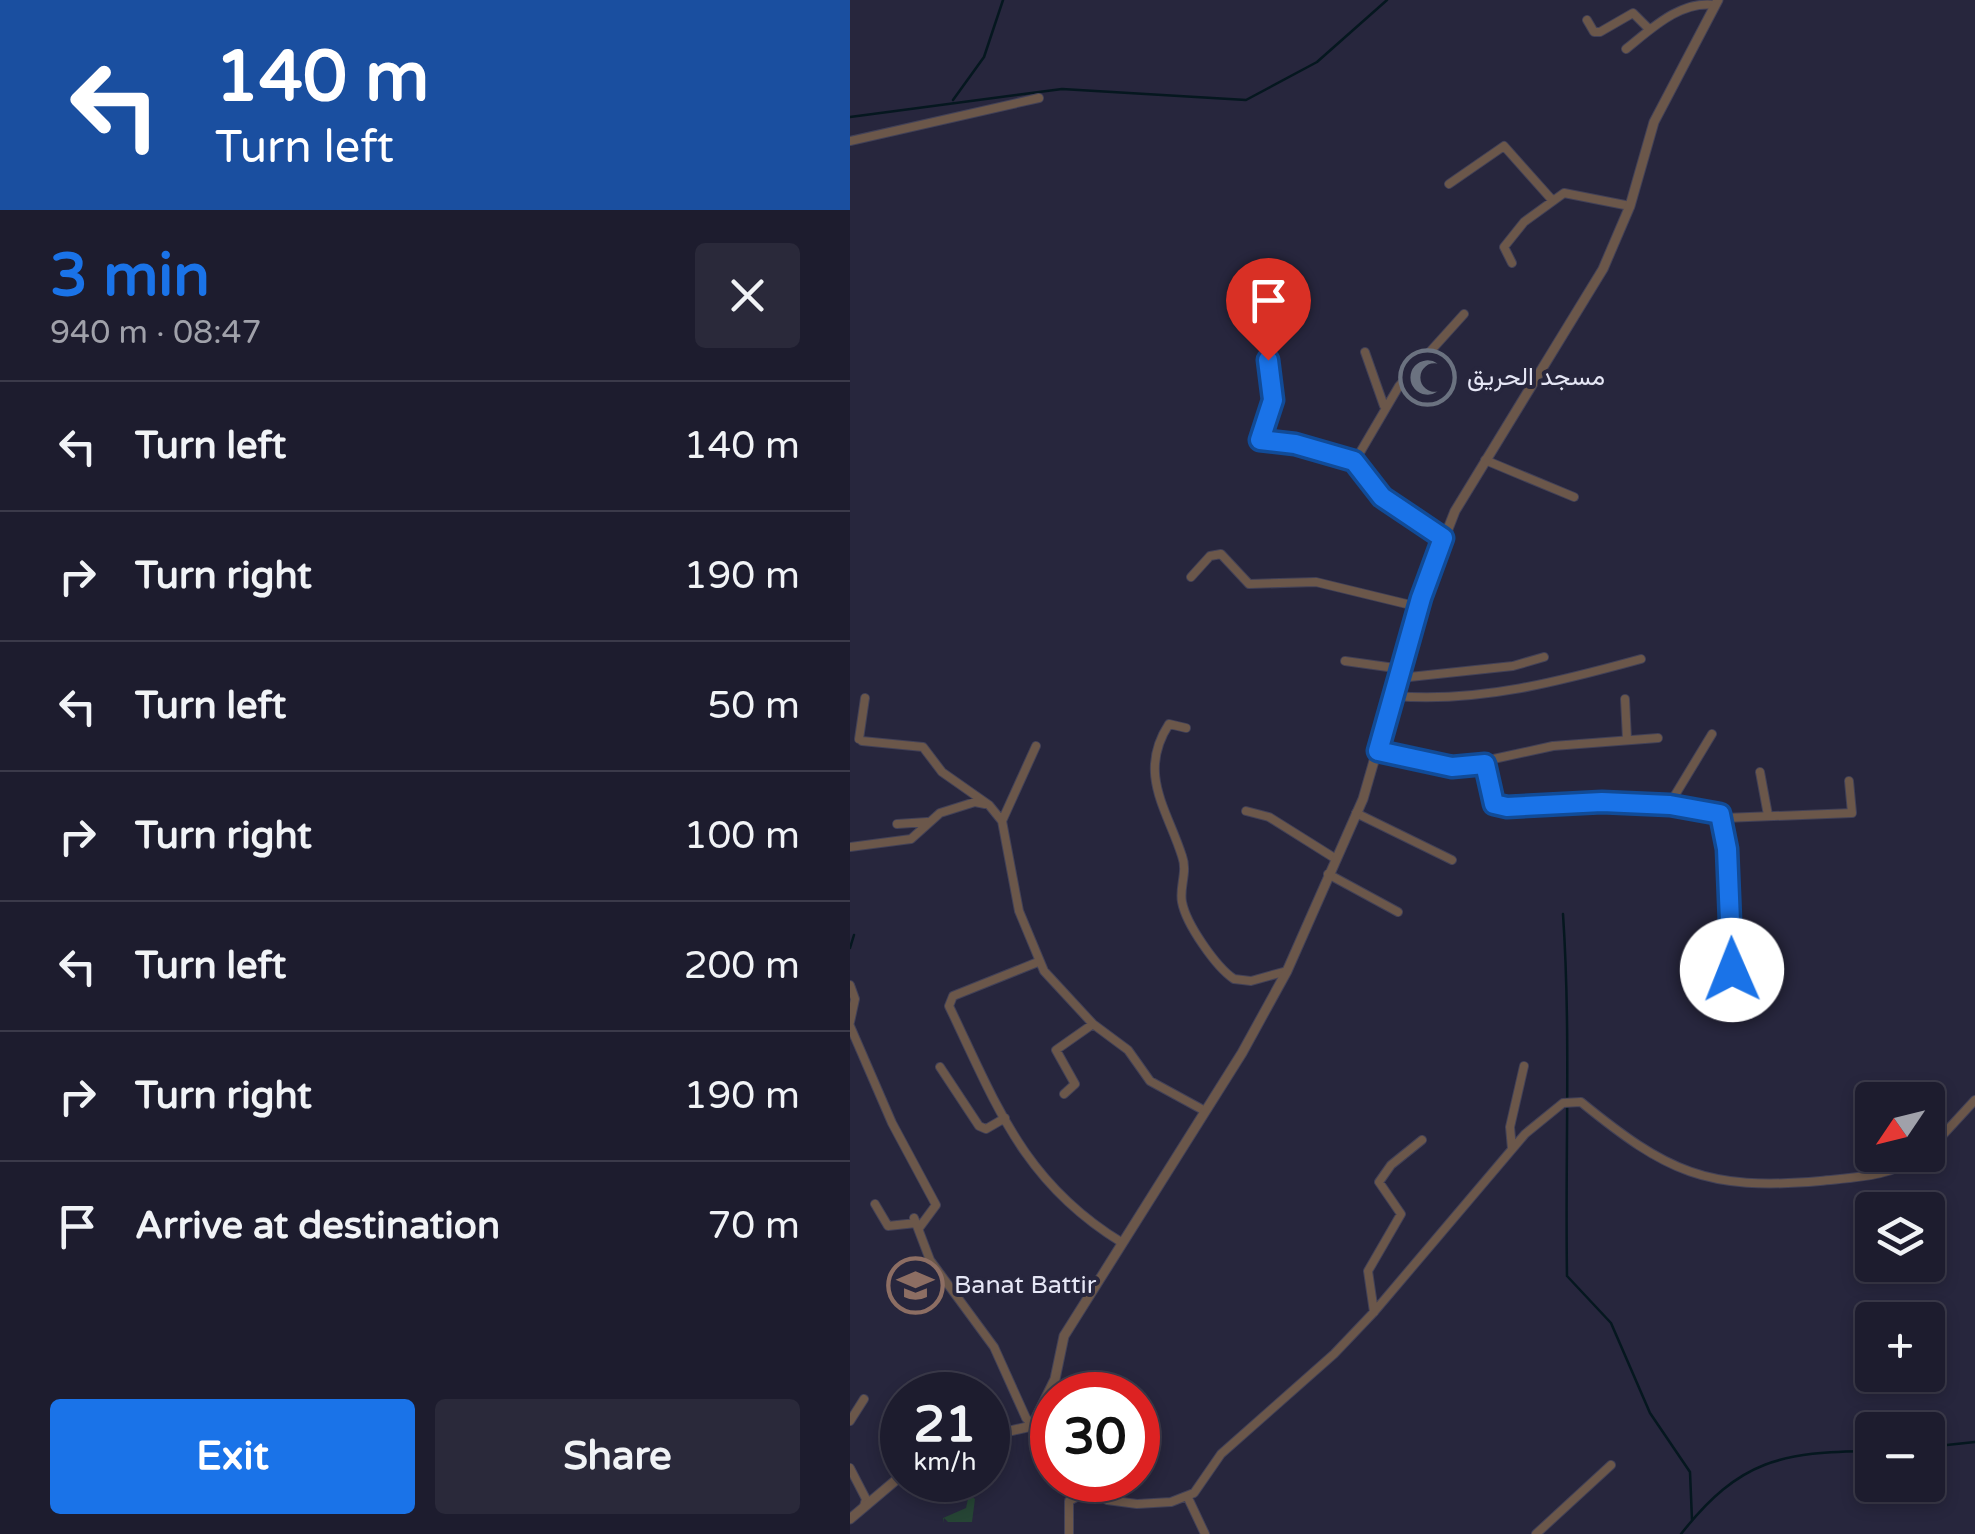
<!DOCTYPE html>
<meta charset="utf-8">
<style>
:root{--surface:#1d1c2e;--page:#2a293a;--text:#f1f3f6;--muted:#a0a1aa;--line:#3b3a4a;--accent:#1a73e8}
body{margin:0;font-family:"Varela Round",Vazirmatn,sans-serif;background:var(--page);color:var(--text);height:100vh;display:flex;flex-direction:column;font-size:38px;white-space:nowrap}
*{box-sizing:border-box;margin:0}
p{font-size:32px;color:var(--muted)}
.icon{flex:none;width:55px;height:55px;fill:none;stroke:currentColor;stroke-width:2;stroke-linecap:round;stroke-linejoin:round}
.map{position:relative;flex:1;overflow:hidden}
.sheet{display:flex;flex-direction:column;background:var(--surface);width:850px}
.sheet>*{flex:none}
.guide{background:#1a4fa0;color:#fff;overflow:hidden}
.needle{width:65px;rotate:235deg}
.fabs{position:absolute;left:1005px;top:1082px;display:grid;gap:20px}
.fabs a{display:grid;place-items:center;width:90px;height:90px;border-radius:10px;background:var(--surface);box-shadow:0 5px 15px #0003,0 0 0 2px var(--line);font-size:50px}
.speed{position:absolute;left:30px;top:1372px;display:flex;gap:20px;font-size:50px;font-weight:700;text-align:center}
.speed>*{display:grid;place-content:center;width:130px;height:130px;border-radius:50%;background:var(--surface);box-shadow:0 5px 15px #0003,0 0 0 2px var(--line);line-height:1}
.speed small{font-size:25px;font-weight:400}
.speed .limit{border:15px solid #d22;background:#fff;color:#111}
.pin{position:absolute;display:grid;place-items:center;width:85px;height:85px;color:#fff;margin:-102px -42px;border-radius:50% 50% 50% 0;rotate:-45deg;box-shadow:0 0 10px #0007}
.pin .icon{rotate:45deg}
.me{position:absolute;width:110px;margin:-55px;rotate:359deg;stroke-linejoin:round;filter:drop-shadow(0 0 8px #0008)}
.turn{display:flex;align-items:center;gap:35px;height:210px;padding:0 50px;font-size:45px}
.turn .icon{width:130px;height:130px;stroke-width:2.5}
.turn b{display:block;font-size:70px;line-height:85px}
.round{display:grid;place-items:center;flex:none;width:105px;height:105px;border-radius:10px;background:var(--page)}
.overview{display:flex;align-items:center;justify-content:space-between;height:170px;padding:0 50px}
h1{font-size:60px;font-weight:800;line-height:75px;color:var(--accent)}
.button{display:flex;gap:20px;margin-top:auto;padding:20px 50px}
.button a{flex:1;height:115px;border-radius:10px;background:var(--accent);color:#fff;font-size:40px;font-weight:800;line-height:115px;text-align:center}
.button a+a{background:var(--page);color:var(--text)}
ul{padding:0;list-style:none}
li{display:flex;align-items:center;gap:30px;height:130px;padding:0 50px;border-top:2px solid var(--line)}
li div{flex:1}
li b{display:block;font-size:38px}
li em{font-style:normal}
main{display:flex;flex:1;min-height:0}
.map>svg:first-child{display:block}
.green{fill:#264535}
.lines{fill:none;stroke-linecap:round;stroke-linejoin:round}
.stream{stroke:#05171f;stroke-width:2.5}
.minor-casing{stroke:#424157;stroke-width:10}
.tertiary-casing{stroke:#424157;stroke-width:11}
.minor{stroke:#6b574a;stroke-width:8}
.tertiary{stroke:#6b574a;stroke-width:9}
.route-casing{stroke:#114b97;stroke-width:25}
.route{stroke:#1a73e8;stroke-width:18}
.labels{text-anchor:middle;dominant-baseline:central;stroke-width:8;stroke-linejoin:round;paint-order:stroke}
.poi-label{font-size:25px;fill:#e5e6f5;stroke:#27263d;text-anchor:start}
</style>
<main>
<section class="sheet">
<div class="guide">
<div class="turn"><svg class="icon" aria-label="left" viewBox="0 0 24 24"><path d="M17 20v-9H6M10 6l-5 5 5 5"/></svg><div><b>140 m</b>Turn left</div></div>
</div>
<div class="overview"><div><h1>3 min</h1><p>940 m · 08:47</p></div><a class="round"><svg class="icon" aria-label="close" viewBox="0 0 24 24"><path d="M6 6l12 12M18 6L6 18"/></svg></a></div>
<ul>
<li><svg class="icon" aria-label="left" viewBox="0 0 24 24"><path d="M17 20v-9H6M10 6l-5 5 5 5"/></svg><div><b>Turn left</b></div><em>140 m</em></li>
<li><svg class="icon" aria-label="right" viewBox="0 0 24 24"><path d="M7 20v-9h11M14 6l5 5-5 5"/></svg><div><b>Turn right</b></div><em>190 m</em></li>
<li><svg class="icon" aria-label="left" viewBox="0 0 24 24"><path d="M17 20v-9H6M10 6l-5 5 5 5"/></svg><div><b>Turn left</b></div><em>50 m</em></li>
<li><svg class="icon" aria-label="right" viewBox="0 0 24 24"><path d="M7 20v-9h11M14 6l5 5-5 5"/></svg><div><b>Turn right</b></div><em>100 m</em></li>
<li><svg class="icon" aria-label="left" viewBox="0 0 24 24"><path d="M17 20v-9H6M10 6l-5 5 5 5"/></svg><div><b>Turn left</b></div><em>200 m</em></li>
<li><svg class="icon" aria-label="right" viewBox="0 0 24 24"><path d="M7 20v-9h11M14 6l5 5-5 5"/></svg><div><b>Turn right</b></div><em>190 m</em></li>
<li><svg class="icon" aria-label="arrive" viewBox="0 0 24 24"><path d="M6 21V4h12l-3 4 3 4H6"/></svg><div><b>Arrive at destination</b></div><em>70 m</em></li>
</ul>
<div class="button"><a>Exit</a><a>Share</a></div>
</section>
<div class="map">
<svg width="1125" height="1534" viewBox="0 0 1125 1534">
<rect width="100%" height="100%" fill="#27263d"/>
<path class="green" d="M 119,1494 L 125,1499 L 122,1522 L 98,1522 L 94,1518 L 93,1523 L 93,1518 L 116,1508 Z"/>
<g class="lines">
<path class="stream" d="M 103,100 L 134,57 L 153,0
M 0,117 L 212,89 L 396,100 L 467,62 L 537,0
M 713,914 C 721,1034 715,1155 717,1276 L 761,1323 L 800,1413 L 840,1472 L 842,1520
M 0,948 L 4,935
M 1078,1447 L 1125,1442
M 831,1534 C 890,1459 932,1452 1022,1451"/>
<defs>
<path id="minor" d="M 737,20 L 744,32 L 750,32 L 783,13 L 798,28
M 776,49 C 800,30 830,0 865,5
M 0,141 L 189,98
M 599,184 L 654,146 L 703,201
M 662,263 L 654,247 L 674,222 L 714,193 L 780,206
M 515,352 L 534,406
M 418,360 L 423,400 L 410,441 L 445,444 L 505,461 L 533,497 L 593,538
M 635,460 L 724,497
M 505,461 L 549,386 L 614,314
M 341,577 L 360,556 L 371,554 L 399,584 L 466,582 L 569,607
M 495,661 L 552,669
M 550,678 L 663,666 L 694,657
M 545,696 C 629,703 711,681 791,659
M 775,699 L 777,739
M 336,728 L 319,724 C 287,773 317,809 332,856 C 338,872 329,887 332,902 C 336,924 366,967 384,979 L 401,981 L 437,971
M 9,739 L 15,698
M 12,741 L 73,747 L 92,772 L 139,805 L 152,821 L 169,911 L 194,971 L 243,1024 L 278,1050 L 300,1081 L 355,1111
M 528,751 L 607,767 L 703,746 L 808,738
M 632,763 L 638,768 L 638,794 L 651,806 L 795,804 L 874,818 L 1002,813 L 999,781
M 910,772 L 918,815
M 819,805 L 862,734
M 396,811 L 419,817 L 486,859
M 506,813 L 602,860
M 874,818 L 882,973
M 152,821 L 186,746
M 47,824 L 77,822
M 0,847 L 61,839 L 90,813 L 125,802 L 135,804
M 478,874 L 548,912
M 188,962 L 103,996 L 99,1006 C 146,1104 173,1182 271,1242
M 0,985 L 5,999 L 0,1022
M 0,1026 L 42,1123 L 86,1205 L 69,1228
M 90,1067 L 129,1126 L 136,1129 L 155,1118
M 214,1094 L 225,1084 L 206,1050 L 243,1024
M 662,1149 L 660,1127 L 674,1066
M 1078,1151 L 1125,1100
M 25,1204 L 38,1226 L 66,1223
M 64,1218 L 80,1260 L 144,1347 L 176,1418 L 202,1447
M 524,1312 L 518,1271 L 551,1214 L 529,1182 L 541,1165 L 572,1140
M 0,1421 L 14,1399
M 0,1468 L 16,1499 L 14,1506
M 233,1480 L 257,1500 L 287,1504 L 321,1502 L 344,1493 L 371,1454 L 484,1354 L 524,1312 L 675,1134 L 713,1103 L 731,1102 C 817,1172 856,1191 970,1181 C 1007,1177 1040,1177 1072,1155
M 338,1498 L 355,1534
M 219,1534 L 219,1501 L 241,1489
M 686,1534 L 761,1465"/>
<path id="tertiary" d="M 138,1436 L 182,1426 L 205,1379 L 214,1336 L 392,1053 L 437,971 L 513,799 L 571,598 L 605,511 L 753,269 L 780,206 L 804,122 L 868,0
M 0,1519 L 52,1475"/>
</defs>
<use href="#minor" class="minor-casing"/>
<use href="#tertiary" class="tertiary-casing"/>
<use href="#minor" class="minor"/>
<use href="#tertiary" class="tertiary"/>
</g>
<g class="lines">
<defs>
<path id="route" d="M 418,360 L 423,400 L 410,440 L 445,444 L 504,461 L 532,497 L 593,538 L 571,598 L 528,751 L 602,767 L 635,764 L 644,804 L 657,807 L 752,802 L 820,805 L 870,814 L 877,849 L 882,970"/>
</defs>
<use href="#route" class="route-casing"/>
<use href="#route" class="route"/>
</g>
<defs>
<symbol id="mosque-ring" viewBox="-11 -11 22 22"><circle r="9.5" fill="#27263d" stroke="#6b7280" stroke-width="1.5"/><path d="M3.5-4.9A6 6 0 1 0 3.5 4.9A5 5 0 1 1 3.5-4.9Z" fill="#6b7280"/></symbol>
<symbol id="school-ring" viewBox="-11 -11 22 22"><circle r="9.5" fill="#27263d" stroke="#8d6e63" stroke-width="1.5"/><path d="M0-5L7-2L0 1L-7-2ZM-4 1L0 2.5L4 1V4Q0 6-4 4Z" fill="#8d6e63"/></symbol>
</defs>
<g fill-rule="evenodd">
<use href="#mosque-ring" x="546" y="346" width="63" height="63"/>
<use href="#school-ring" x="34" y="1254" width="63" height="63"/>
</g>
<g class="labels">
<g class="poi-label">
<text x="617" y="377">مسجد الحريق</text>
<text x="104" y="1285">Banat Battir</text>
</g>
</g>
</svg>
<div class="fabs">
<a><svg class="needle" viewBox="-14 -14 28 28"><path d="M0-13l5 13h-10z" fill="#e53935"/><path d="M0 13l5-13h-10z" fill="#a0a1aa"/></svg></a>
<a><svg class="icon" aria-label="layers" viewBox="0 0 24 24"><path d="M12 4l9 5-9 5-9-5zM3 14l9 5 9-5"/></svg></a>
<a>+</a>
<a>−</a>
</div>
<div class="speed"><div>21<small>km/h</small></div><div class="limit">30</div></div>
<div class="pin" style="left:418px;top:360px;background:#d93025"><svg class="icon" aria-label="arrive" viewBox="0 0 24 24"><path d="M6 21V4h12l-3 4 3 4H6"/></svg></div>
<svg class="me" style="left:882px;top:970px" viewBox="-20 -20 40 40"><circle r="19" fill="#fff"/><path d="M0-13L10 11 0 6-10 11z" fill="#1a73e8"/></svg>
</div>
</main>
